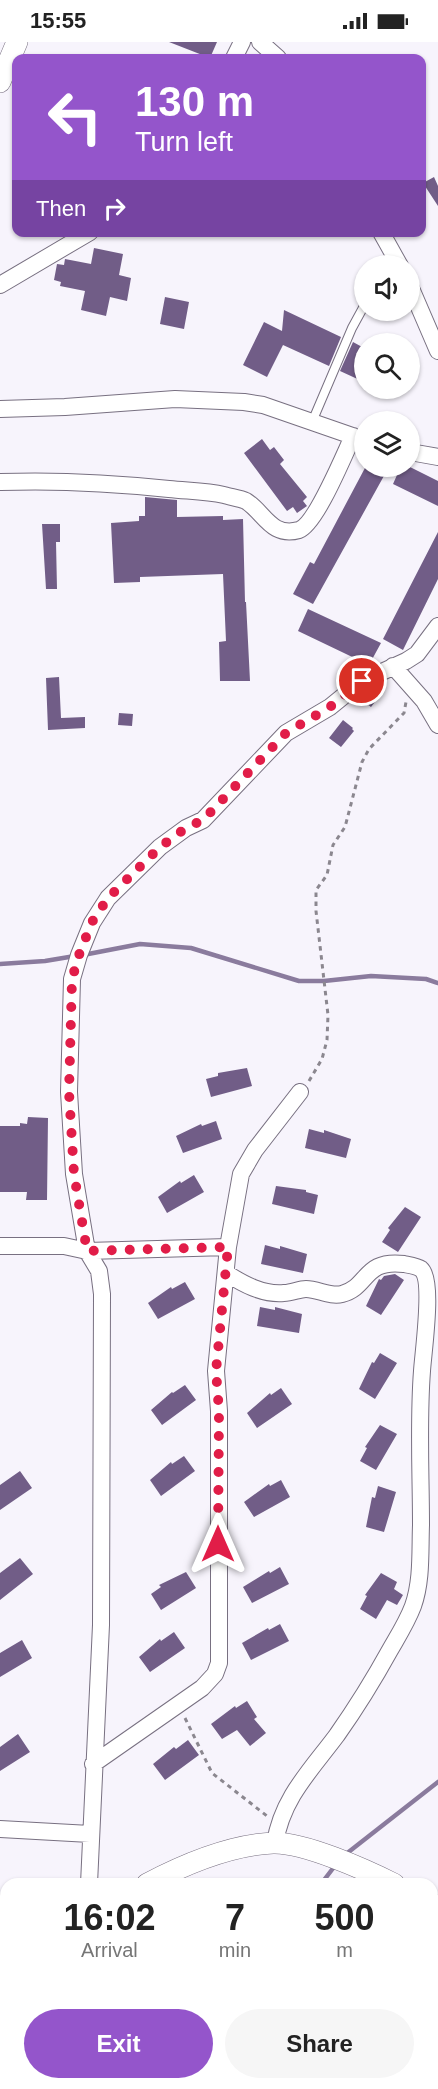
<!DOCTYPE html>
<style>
:root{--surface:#fff;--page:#f6f6f6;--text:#222;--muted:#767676;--accent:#9455cb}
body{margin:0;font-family:Arial,sans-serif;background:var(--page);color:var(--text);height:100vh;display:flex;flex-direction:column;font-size:22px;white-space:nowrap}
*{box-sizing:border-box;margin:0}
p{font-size:20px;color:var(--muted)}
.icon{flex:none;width:33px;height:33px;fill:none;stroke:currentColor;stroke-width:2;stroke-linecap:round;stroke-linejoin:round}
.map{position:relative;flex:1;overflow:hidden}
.panel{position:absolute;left:0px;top:1836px;width:438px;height:212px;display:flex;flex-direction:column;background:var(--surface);border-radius:18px 18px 0 0;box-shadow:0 2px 4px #0004}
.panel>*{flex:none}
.banner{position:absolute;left:12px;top:12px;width:414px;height:183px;border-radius:12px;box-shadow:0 2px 4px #0004;background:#9455cb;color:#fff;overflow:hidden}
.tools{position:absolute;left:354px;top:213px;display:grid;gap:12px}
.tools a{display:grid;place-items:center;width:66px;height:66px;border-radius:50%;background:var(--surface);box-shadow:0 2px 4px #0004;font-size:30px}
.pin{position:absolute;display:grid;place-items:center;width:51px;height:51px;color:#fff;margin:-26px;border:3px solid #fff;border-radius:50%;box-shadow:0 2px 6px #0007}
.me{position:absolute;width:66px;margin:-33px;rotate:0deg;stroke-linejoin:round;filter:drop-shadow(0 0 4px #0008)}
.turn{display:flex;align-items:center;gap:21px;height:126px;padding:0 24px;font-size:27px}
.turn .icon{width:78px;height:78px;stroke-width:2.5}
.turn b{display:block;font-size:42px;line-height:51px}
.then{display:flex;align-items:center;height:57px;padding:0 24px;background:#0003;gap:12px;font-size:22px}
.eta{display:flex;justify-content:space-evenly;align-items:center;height:102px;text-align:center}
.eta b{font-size:36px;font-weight:700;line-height:42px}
.button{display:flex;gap:12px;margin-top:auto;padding:12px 24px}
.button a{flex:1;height:69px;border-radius:36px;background:var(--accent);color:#fff;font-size:24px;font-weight:700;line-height:69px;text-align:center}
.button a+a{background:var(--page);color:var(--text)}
.status{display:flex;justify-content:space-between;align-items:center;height:42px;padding:0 30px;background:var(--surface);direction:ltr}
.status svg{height:16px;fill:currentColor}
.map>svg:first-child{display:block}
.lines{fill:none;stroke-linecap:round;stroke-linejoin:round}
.stream{stroke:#8a7b9d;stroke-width:4.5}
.building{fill:#715d87}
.service-casing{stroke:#787081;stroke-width:10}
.minor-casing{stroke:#787081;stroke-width:18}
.tertiary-casing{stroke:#787081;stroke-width:22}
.path{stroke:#8b878f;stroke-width:3;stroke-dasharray:4.5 4.5;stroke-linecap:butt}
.service{stroke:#fff;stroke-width:8}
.minor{stroke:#fff;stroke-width:16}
.tertiary{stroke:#fff;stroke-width:21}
.route{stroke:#e11d48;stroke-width:10;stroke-dasharray:0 18}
</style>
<div class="status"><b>15:55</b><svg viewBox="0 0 49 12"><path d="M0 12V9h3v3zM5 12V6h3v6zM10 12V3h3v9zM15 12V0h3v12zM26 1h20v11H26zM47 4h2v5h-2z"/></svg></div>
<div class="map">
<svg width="438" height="2047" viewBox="0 0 438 2047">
<rect width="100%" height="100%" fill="#f7f4fc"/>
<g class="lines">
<path class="stream" d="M 83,913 L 140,902 L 191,906 L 299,939 L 324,939 L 371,934 L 426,937 L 438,941
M 0,922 L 45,919 L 75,914
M 346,1812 L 438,1740
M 321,1842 L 334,1825
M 173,2047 L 181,2042"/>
</g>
<path class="building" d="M 169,0 L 217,0 L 210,16 Z
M 434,135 L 438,144 L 438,164 L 423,141 Z
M 94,206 L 123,212 L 119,233 L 131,236 L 127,259 L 110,255 L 106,274 L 81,268 L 85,249 L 60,244 L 61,240 L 54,238 L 57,222 L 64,223 L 65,217 L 91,222 Z
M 165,255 L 189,260 L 184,287 L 160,282 Z
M 284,268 L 341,295 L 329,324 L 283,303 L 267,335 L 243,323 L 264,280 L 282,289 Z
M 353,300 L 364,306 L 364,340 L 340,329 Z
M 262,397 L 270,408 L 274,405 L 284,418 L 280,422 L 307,455 L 303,459 L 307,464 L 297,471 L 293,465 L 287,469 L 244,411 Z
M 366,424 L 370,424 L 385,432 L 313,562 L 293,552 L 310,520 L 314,522 Z
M 401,424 L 408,424 L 438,439 L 438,464 L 393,442 Z
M 145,455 L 177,458 L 177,475 L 223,474 L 223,478 L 243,477 L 245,560 L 246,560 L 250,639 L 220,639 L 219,600 L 226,599 L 223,532 L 140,535 L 140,540 L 114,541 L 111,481 L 139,479 L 139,474 L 145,474 Z
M 42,482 L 60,482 L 60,500 L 56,500 L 57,547 L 46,547 Z
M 438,490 L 438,537 L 403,608 L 383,597 Z
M 308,567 L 381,601 L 369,623 L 298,589 Z
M 59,635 L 61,676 L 85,675 L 85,686 L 48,688 L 46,636 Z
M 379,643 L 385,647 L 371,665 L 358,655 L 368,648 Z
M 119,671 L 133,672 L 132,684 L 118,683 Z
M 343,678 L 353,686 L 352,687 L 354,689 L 341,705 L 329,696 Z
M 247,1026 L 252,1044 L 211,1055 L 206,1037 L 218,1034 L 218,1031 Z
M 28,1075 L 48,1076 L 47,1158 L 26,1158 L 27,1150 L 0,1150 L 0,1084 L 20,1084 L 20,1081 L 27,1082 Z
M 216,1079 L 222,1097 L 183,1111 L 176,1094 L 201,1082 L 202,1084 Z
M 309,1087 L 324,1091 L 324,1088 L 351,1097 L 346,1116 L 305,1106 Z
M 194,1133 L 204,1150 L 167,1171 L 158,1155 L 180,1139 L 181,1141 Z
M 276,1144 L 306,1148 L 306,1150 L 318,1153 L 314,1172 L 272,1162 Z
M 405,1165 L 421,1175 L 398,1210 L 382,1200 L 390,1188 L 388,1186 Z
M 265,1203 L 280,1207 L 280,1204 L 307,1212 L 303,1231 L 261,1222 Z
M 395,1232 L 404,1238 L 381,1273 L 366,1264 L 379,1237 L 381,1238 L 384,1234 Z
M 185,1240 L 195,1257 L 158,1277 L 148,1261 L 171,1245 L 172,1247 Z
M 260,1265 L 275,1268 L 275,1265 L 302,1272 L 299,1291 L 257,1284 Z
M 380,1311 L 397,1321 L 375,1357 L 359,1347 L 372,1320 L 374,1321 Z
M 185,1343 L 196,1358 L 162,1383 L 151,1368 L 172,1350 L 173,1351 Z
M 281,1346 L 292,1362 L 257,1386 L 247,1371 L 270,1351 L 271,1353 Z
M 380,1383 L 397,1392 L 376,1428 L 360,1419 L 367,1406 L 365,1405 Z
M 184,1414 L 195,1429 L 161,1454 L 150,1438 L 171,1420 L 172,1422 Z
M 20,1429 L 32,1446 L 0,1468 L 0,1443 Z
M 281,1438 L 290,1455 L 254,1475 L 244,1460 L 269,1442 L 270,1444 Z
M 378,1444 L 396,1450 L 384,1490 L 366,1485 L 372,1455 L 375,1456 Z
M 20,1516 L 33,1532 L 0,1558 L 0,1531 Z
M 280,1525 L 289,1542 L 252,1561 L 243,1545 L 269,1529 L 270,1531 Z
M 186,1530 L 196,1546 L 161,1568 L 151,1552 L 161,1545 L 159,1543 Z
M 381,1531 L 397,1540 L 394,1547 L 403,1553 L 397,1563 L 387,1558 L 376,1577 L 360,1567 L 367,1554 L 365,1553 Z
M 280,1582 L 289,1599 L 251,1618 L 242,1601 L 268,1586 L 269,1588 Z
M 174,1590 L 185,1606 L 150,1630 L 139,1615 L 160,1597 L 161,1599 Z
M 22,1598 L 32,1616 L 0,1635 L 0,1611 Z
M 247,1659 L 257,1675 L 254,1677 L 266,1691 L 250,1704 L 237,1688 L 222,1697 L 211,1682 L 235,1664 L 236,1666 Z
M 18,1692 L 30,1710 L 0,1729 L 0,1705 Z
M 188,1698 L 199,1713 L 165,1738 L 153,1722 L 174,1705 L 176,1707 Z"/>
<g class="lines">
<defs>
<path id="service" d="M 312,380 L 352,286 L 364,264"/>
<path id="minor" d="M 260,0 L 278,16
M 234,16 L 242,0
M 381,190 L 400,224
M 0,243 L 90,190
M 410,244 L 438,309
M 0,367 L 65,365 L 175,357 L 244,360 L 263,363 L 364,398
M 410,410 L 438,415
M 0,440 C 56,438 113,441 169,447 C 187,449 206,449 224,453 C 230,455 240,456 246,459 C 264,470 271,496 299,488 C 316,482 344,413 353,394
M 393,624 L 424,659 L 438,683
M 0,1204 L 64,1204 L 87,1209 L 99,1229 L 102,1252 L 101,1583 L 89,1842
M 228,1205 L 87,1209 L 74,1132 L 69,1050 L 72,937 L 79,913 L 92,881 L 108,856 L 160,805 L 186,786 L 203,778 L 286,691 L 330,665 L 362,639 L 406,619 L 417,612 L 438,584
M 226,1231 C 243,1242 263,1253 284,1251 C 292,1251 299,1247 306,1247 C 318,1247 330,1255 342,1252 C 369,1245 363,1217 404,1222 C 409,1223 417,1224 421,1227 C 434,1238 423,1311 422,1329 C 418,1381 421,1432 421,1483 C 420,1510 422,1539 413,1564 C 407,1580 398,1594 390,1608 C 374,1637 356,1666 337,1693 C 311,1728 282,1756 275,1801
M 93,1722 L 202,1646 L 215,1632 L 219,1621 L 219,1369 L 216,1329 L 228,1205 L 241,1132 L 255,1108 L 300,1050
M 0,1787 L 90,1792"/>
<path id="tertiary" d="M 0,40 L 17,0
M 147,1842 C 185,1822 230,1803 273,1801 C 304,1800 366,1828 394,1842
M 432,1862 L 438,1865
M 0,1920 L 6,1917"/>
</defs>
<use href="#service" class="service-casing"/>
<use href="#minor" class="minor-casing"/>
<use href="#tertiary" class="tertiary-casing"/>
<path class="path" d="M 309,1039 L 322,1017 L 327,998 L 328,973 L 316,869 L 316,848 L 327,833 L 333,803 L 345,785 L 362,720 L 369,707 L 404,671 L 406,660
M 185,1676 L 212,1731 L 267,1774"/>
<use href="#service" class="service"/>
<use href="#minor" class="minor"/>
<use href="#tertiary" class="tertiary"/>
</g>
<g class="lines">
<path class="route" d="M 218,1502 L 219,1369 L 216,1329 L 228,1205 L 87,1209 L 74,1132 L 69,1050 L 72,937 L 79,913 L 92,880 L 108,856 L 160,805 L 186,786 L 203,778 L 286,691 L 330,665 L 362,639"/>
</g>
</svg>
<div class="tools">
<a><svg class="icon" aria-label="sound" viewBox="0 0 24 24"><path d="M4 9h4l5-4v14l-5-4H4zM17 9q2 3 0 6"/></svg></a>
<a><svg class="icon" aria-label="search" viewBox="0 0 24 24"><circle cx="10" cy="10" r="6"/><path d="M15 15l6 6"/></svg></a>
<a><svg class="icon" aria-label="layers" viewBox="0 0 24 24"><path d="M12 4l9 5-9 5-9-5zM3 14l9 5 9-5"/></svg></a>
</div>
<div class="pin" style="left:362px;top:639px;background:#d93025"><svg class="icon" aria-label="arrive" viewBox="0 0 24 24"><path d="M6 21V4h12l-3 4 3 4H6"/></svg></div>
<svg class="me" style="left:218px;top:1502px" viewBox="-20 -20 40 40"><path d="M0-17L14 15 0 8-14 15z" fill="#e11d48" stroke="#fff" stroke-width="4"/></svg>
<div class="banner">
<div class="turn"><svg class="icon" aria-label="left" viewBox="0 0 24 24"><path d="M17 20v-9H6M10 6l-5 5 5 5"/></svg><div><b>130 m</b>Turn left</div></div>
<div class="then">Then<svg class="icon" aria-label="right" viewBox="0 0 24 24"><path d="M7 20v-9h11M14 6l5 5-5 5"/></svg></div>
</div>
<section class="panel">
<div class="eta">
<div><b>16:02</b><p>Arrival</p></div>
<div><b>7</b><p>min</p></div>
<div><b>500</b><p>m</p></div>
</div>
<div class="button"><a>Exit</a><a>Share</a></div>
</section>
</div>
